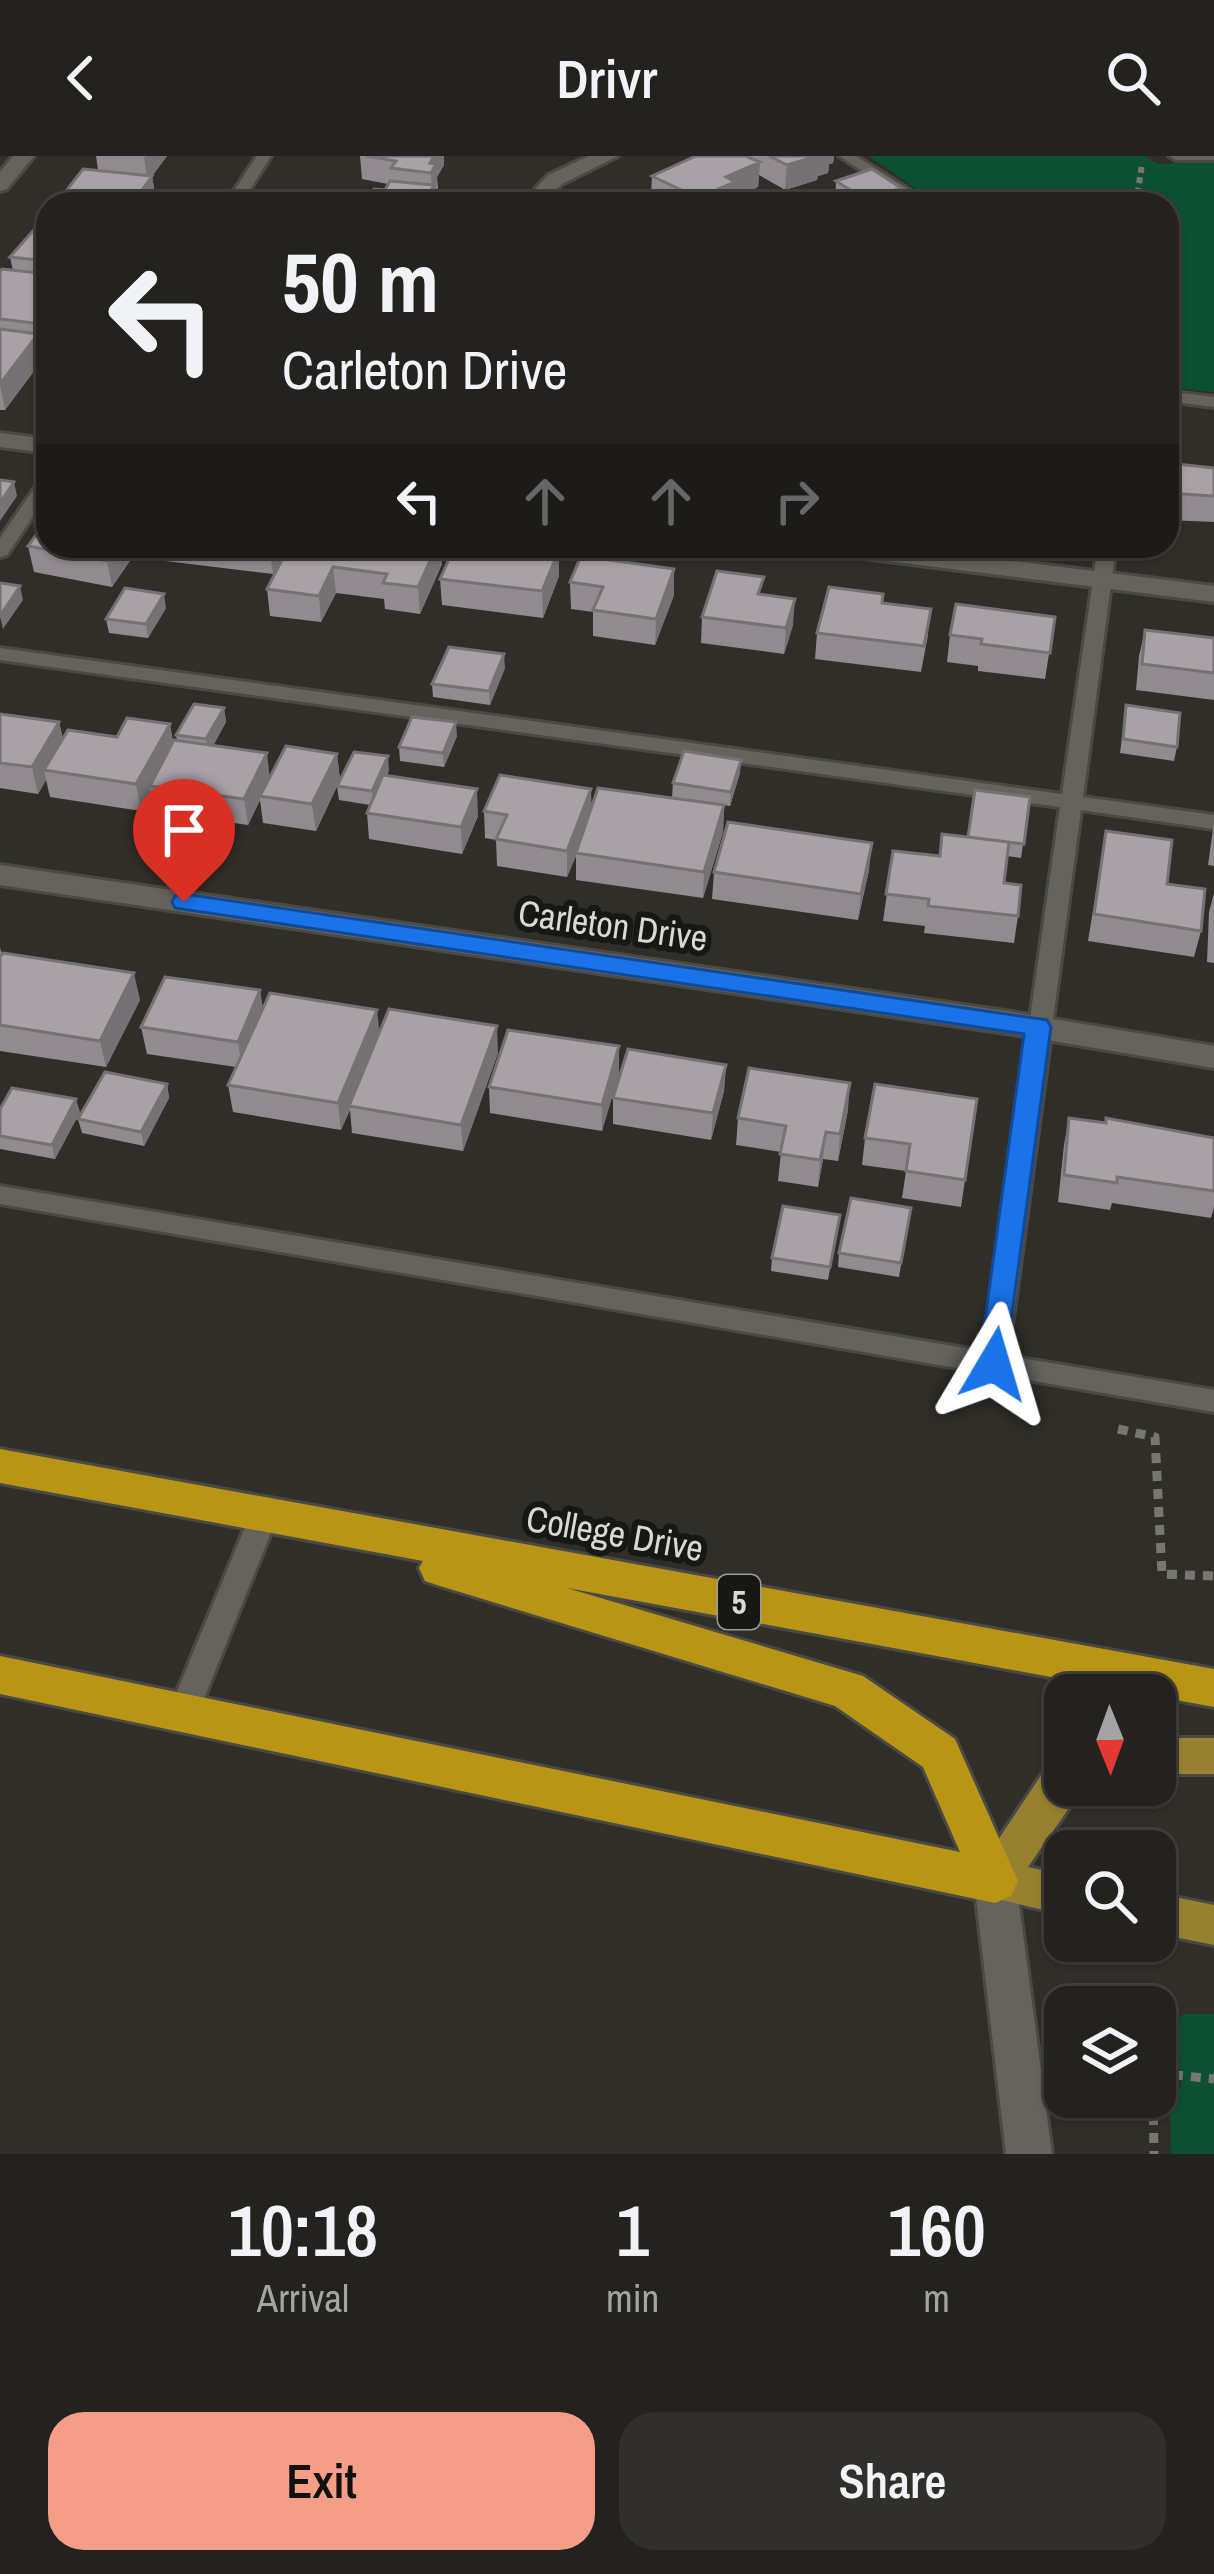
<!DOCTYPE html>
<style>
:root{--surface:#24221e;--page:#302f2b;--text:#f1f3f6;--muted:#a3a4a4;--line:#413f3c;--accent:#f49e88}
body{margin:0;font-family:"Archivo Narrow",sans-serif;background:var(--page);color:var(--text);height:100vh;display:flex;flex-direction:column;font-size:45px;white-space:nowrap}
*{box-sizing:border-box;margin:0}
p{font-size:39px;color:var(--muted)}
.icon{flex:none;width:66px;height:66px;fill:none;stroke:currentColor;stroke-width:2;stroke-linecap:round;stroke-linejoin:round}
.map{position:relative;height:1998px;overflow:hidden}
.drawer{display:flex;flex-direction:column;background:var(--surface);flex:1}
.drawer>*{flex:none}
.hud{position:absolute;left:36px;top:36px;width:1143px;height:366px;border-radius:36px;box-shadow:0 3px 9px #0004,0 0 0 3px var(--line);background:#24221e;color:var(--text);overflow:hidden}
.needle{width:78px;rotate:179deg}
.controls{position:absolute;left:1044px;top:1518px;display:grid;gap:24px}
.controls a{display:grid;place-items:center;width:132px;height:132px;border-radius:24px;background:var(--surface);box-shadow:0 3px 9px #0004,0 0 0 3px var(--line);font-size:60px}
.pin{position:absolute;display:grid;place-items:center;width:102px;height:102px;color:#fff;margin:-123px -51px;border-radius:50% 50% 50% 0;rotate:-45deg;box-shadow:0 0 12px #0007}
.pin .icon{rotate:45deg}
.me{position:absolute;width:132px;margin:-66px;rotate:7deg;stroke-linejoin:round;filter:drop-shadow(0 0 9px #0008)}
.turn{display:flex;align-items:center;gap:42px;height:252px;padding:0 48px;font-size:54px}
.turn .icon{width:156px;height:156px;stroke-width:2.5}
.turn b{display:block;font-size:84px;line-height:102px}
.lanes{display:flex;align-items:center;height:114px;padding:0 48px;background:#0003;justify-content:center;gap:60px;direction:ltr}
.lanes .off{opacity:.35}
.eta{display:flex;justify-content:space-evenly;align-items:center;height:204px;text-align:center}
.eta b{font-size:72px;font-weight:600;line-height:84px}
.cta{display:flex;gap:24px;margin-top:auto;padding:24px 48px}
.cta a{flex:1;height:138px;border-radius:36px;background:var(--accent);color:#111;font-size:48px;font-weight:600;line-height:138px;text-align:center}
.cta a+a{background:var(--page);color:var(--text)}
header{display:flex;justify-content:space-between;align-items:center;height:156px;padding:0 48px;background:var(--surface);font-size:54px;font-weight:600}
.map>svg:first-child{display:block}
.green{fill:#0e5034}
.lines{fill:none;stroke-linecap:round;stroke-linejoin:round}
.service-casing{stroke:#4a4944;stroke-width:6}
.minor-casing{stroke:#4a4944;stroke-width:6}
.secondary-casing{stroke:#4a4944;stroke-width:6}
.primary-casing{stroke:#4a4944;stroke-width:6}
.motorway-casing{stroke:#4a4944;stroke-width:6}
.path-far1{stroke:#777671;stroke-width:6;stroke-dasharray:6 4.5;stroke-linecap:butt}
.path{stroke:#777671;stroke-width:9;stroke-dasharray:10 8;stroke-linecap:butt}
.service{fill:#65635c;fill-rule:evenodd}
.minor{fill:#65635c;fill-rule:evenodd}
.secondary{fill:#65635c;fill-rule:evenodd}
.primary{fill:#978131;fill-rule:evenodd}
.motorway{fill:#b99515;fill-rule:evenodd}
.wall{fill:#918a8f}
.shaded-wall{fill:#767174}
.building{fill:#a9a1a6;stroke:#767174;stroke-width:3}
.route{fill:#1a73e8;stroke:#114b97;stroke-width:3}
.labels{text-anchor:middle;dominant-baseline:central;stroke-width:12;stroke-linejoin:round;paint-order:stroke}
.shield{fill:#171714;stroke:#9f9e9a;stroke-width:3}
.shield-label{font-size:33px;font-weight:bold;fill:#d9d8d4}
.street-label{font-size:36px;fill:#d9d8d4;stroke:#171714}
</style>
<header><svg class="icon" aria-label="back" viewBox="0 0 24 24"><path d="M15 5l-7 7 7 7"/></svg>Drivr<svg class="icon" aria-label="search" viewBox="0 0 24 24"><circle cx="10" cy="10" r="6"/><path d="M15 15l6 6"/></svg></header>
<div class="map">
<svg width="1214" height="1998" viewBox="0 0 1214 1998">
<rect width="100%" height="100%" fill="#302e28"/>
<path class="green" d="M 869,0 L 1145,0 L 1158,8 L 1214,6 L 1214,236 L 1167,231 L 1167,48 L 938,48 Z
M 1184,1858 L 1214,1858 L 1214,1998 L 1171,1998 L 1169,1930 L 1181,1932 L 1179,1903 L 1155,1903 L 1155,1878 Z"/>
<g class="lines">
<defs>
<path id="service" d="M 257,0 L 271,0 L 241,48 L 225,48 Z
M 839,0 L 856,0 L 932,48 L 913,48 Z
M 1169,0 L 1214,0 L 1214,4 L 1176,4 Z
M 1167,235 L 1214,241 L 1214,251 L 1167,245 Z
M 48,320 L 48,338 L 7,399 L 0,401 L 0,382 L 42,321 Z
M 1098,390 L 1116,390 L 1083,641 L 1214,659 L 1214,673 L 1081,654 L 1008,1200 L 1214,1234 L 1214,1256 L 0,1048 L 0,1030 L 983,1195 L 1060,651 L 0,504 L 0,492 L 1062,638 Z
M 264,1347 L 274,1351 L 278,1359 L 199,1555 L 194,1564 L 184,1568 L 174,1564 L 169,1555 L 250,1359 L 254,1351 Z"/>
<path id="minor" d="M 13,0 L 34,0 L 7,33 L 0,35 L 0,16 Z
M 589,0 L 618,0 L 562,28 L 543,48 L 521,48 L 548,19 Z
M 0,277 L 48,283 L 48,297 L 0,291 Z
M 819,390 L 893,390 L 1214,430 L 1214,446 L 832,398 Z
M 0,709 L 1012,856 L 1214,890 L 1214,912 L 1012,878 L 0,729 Z"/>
<path id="secondary" d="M 995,1705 L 1010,1711 L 1016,1725 L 1052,1998 L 1006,1998 L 974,1725 L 980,1711 Z"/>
<path id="primary" d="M 1155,1582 L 1214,1582 L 1214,1618 L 1155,1618 Z
M 1065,1609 L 1065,1629 L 1085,1629 L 1028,1711 L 1065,1719 L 1065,1759 L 980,1739 L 974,1725 L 980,1711 L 1042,1618 Z
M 1155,1737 L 1214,1749 L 1214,1789 L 1155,1777 Z"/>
<path id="motorway" d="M 0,1293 L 1214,1513 L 1214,1551 L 567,1432 L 863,1520 L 955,1583 L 1018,1725 L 1011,1740 L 995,1747 L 0,1538 L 0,1500 L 960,1696 L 923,1611 L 835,1550 L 440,1430 L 425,1425 L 419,1412 L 423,1405 L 0,1327 Z"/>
</defs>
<use href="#service" class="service-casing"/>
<use href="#minor" class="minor-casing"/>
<use href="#secondary" class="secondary-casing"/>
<use href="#primary" class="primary-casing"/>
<use href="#motorway" class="motorway-casing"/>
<path class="path-far1" d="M 1136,48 L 1142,8"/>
<path class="path" d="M 1118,1273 L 1155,1281 L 1162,1418 L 1214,1420
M 1155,1917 L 1214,1923
M 1153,1941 L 1154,1998"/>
<use href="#service" class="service"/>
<use href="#minor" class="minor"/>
<use href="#secondary" class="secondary"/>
<use href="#primary" class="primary"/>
<use href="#motorway" class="motorway"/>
</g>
<path class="wall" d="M 96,0 L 167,0 L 152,20 L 156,44 L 153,48 L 56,48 L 98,14 Z
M 360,0 L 444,0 L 444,9 L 437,21 L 438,32 L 434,37 L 362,23 Z
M 696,0 L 834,0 L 833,7 L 829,8 L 828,17 L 818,20 L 817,24 L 785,34 L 759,19 L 758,31 L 734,42 L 734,48 L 624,48 L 651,39 L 652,20 Z
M 836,25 L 900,48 L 835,48 Z
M 48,60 L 48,191 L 41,192 L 43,203 L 5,254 L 0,254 L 0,116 L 13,115 L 10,101 Z
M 1167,307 L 1214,312 L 1214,366 L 1167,364 Z
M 28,390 L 140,390 L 112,431 L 34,416 Z
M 155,390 L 287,390 L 273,418 L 157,404 Z
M 289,390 L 442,408 L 420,458 L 385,453 L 384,443 L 336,437 L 321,466 L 270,460 L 267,433 Z
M 559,394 L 559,420 L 543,462 L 442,449 L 440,423 Z
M 674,413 L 674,439 L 655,489 L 593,480 L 593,456 L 571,453 L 570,426 Z
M 763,438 L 793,469 L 784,498 L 701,487 L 702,461 Z
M 882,447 L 928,479 L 921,516 L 815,503 L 817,477 Z
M 166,452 L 148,482 L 109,477 L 106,463 Z
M 1055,461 L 1045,523 L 978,515 L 978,510 L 947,506 L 950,479 Z
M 1145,474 L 1214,482 L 1214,544 L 1136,534 L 1139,500 Z
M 505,512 L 490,549 L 433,541 L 432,528 Z
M 1126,549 L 1177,591 L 1174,605 L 1120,597 Z
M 224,552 L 226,566 L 213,590 L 270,621 L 337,598 L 340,624 L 316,675 L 263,667 L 260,644 L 248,669 L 155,656 L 151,637 L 141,655 L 50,641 L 46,624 L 38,638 L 0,632 L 0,558 L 59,566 L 63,583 L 117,581 L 170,568 L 173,586 L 177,585 L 176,579 Z
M 457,580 L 444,611 L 400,605 L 399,591 Z
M 389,614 L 387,620 L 478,660 L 462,698 L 369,683 L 367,657 L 370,649 L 339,644 L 337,630 Z
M 740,617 L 730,650 L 724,649 L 723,676 L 703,742 L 576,724 L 576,700 L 567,721 L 497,710 L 496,684 L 485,682 L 484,655 L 592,651 L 672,641 L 673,627 Z
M 1030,641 L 1021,702 L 1007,700 L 1004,727 L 1018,760 L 1014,787 L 924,777 L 925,770 L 883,765 L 893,695 L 939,700 Z
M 1214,666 L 1214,710 L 1208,709 Z
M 1106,675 L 1167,728 L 1201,775 L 1194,801 L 1088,785 Z
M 869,714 L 858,764 L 712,743 L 714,716 Z
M 1214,737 L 1214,807 L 1207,806 L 1209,756 Z
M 0,792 L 2,798 L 140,844 L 106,911 L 0,895 Z
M 260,834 L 263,854 L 379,877 L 498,897 L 463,995 L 352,977 L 350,954 L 341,974 L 233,956 L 228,929 L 236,911 L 147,898 L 141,871 Z
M 726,909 L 724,935 L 711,984 L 613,968 L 613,942 Z
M 619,917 L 602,975 L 490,957 L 489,931 Z
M 167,928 L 169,942 L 144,990 L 82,977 L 78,963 Z
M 977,943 L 961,1051 L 902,1042 L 906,1015 L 862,1009 L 865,982 Z
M 0,953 L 80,956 L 55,1003 L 0,993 Z
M 848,954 L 838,1005 L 823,1003 L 818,1031 L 778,1025 L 781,996 L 736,989 L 738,962 Z
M 1069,962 L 1105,967 L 1106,962 L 1214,982 L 1214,1051 L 1211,1062 L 1112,1047 L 1110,1054 L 1058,1046 L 1064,989 Z
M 911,1052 L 899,1121 L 838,1111 L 839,1097 Z
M 840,1059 L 828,1124 L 771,1115 L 772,1102 Z"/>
<path class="shaded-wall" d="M 146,0 L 167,0 L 152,20 L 156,44 L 153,48 L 132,48 L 148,26 L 144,2 Z
M 434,0 L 444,0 L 444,9 L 437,21 L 435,48 L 423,48 L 432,33 L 430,7 Z
M 816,0 L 834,0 L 833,7 L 829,8 L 828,17 L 818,20 L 817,24 L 785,34 L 787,9 Z
M 760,6 L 758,31 L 734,42 L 734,48 L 698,48 L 698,42 L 726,21 Z
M 901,32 L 900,48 L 865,48 L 866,44 Z
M 48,160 L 48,191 L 47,193 L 42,168 Z
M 38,178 L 43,203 L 5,254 L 0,228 Z
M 14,326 L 17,340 L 0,365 L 0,347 Z
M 117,390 L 140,390 L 112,431 L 107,405 Z
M 270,390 L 287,390 L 273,418 L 269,392 Z
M 437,390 L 441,390 L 442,408 L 420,458 L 418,431 Z
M 559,394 L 559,420 L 543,462 L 542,435 Z
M 333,411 L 336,437 L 321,466 L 319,440 Z
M 674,413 L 674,439 L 655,489 L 656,463 Z
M 20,430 L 23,444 L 3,473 L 0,460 Z
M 164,438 L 166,452 L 148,482 L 146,468 Z
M 795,443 L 793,469 L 784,498 L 786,472 Z
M 504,498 L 505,512 L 490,549 L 489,535 Z
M 224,552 L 226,566 L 209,597 L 206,583 Z
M 59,566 L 65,593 L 44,614 L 46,624 L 38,638 L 32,611 Z
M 456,566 L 457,580 L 444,611 L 443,597 Z
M 170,568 L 174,595 L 150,630 L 151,637 L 141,655 L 136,628 Z
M 267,597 L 270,624 L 260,640 L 260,644 L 248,669 L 244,643 Z
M 337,598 L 340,624 L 316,675 L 312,648 Z
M 388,600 L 389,614 L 374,649 L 372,635 Z
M 741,604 L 740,617 L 730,650 L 731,636 Z
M 477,633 L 478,660 L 462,698 L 461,671 Z
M 591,633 L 592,660 L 567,721 L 567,695 Z
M 724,649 L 723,676 L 703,742 L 704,716 Z
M 872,687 L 869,714 L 858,764 L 861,738 Z
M 134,817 L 140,844 L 106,911 L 100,885 Z
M 260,834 L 264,861 L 242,912 L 238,886 Z
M 377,854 L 380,880 L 341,974 L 338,947 Z
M 497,870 L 498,897 L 463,995 L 461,969 Z
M 619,890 L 619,917 L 602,975 L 602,949 Z
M 726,909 L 724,935 L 711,984 L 713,957 Z
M 850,927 L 848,954 L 838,1005 L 840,978 Z
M 167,928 L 169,942 L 144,990 L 141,976 Z
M 76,943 L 80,956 L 55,1003 L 52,989 Z
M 826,976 L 823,1003 L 818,1031 L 820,1004 Z"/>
<path class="building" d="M 366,0 L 434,0 L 430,7 L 436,8 L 431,17 L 391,12 L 396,5 Z
M 696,0 L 746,0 L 760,6 L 726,21 L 735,26 L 698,42 L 652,20 Z
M 769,0 L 817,0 L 787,9 Z
M 83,13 L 152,20 L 132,48 L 56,48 Z
M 872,13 L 901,32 L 866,44 L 836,25 Z
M 390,25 L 434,29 L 423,48 L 364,48 L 374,33 L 385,34 Z
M 632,36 L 702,44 L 700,48 L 624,48 Z
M 46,60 L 48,60 L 48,105 L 10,101 Z
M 2,113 L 48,118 L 48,160 L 42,168 L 0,163 L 0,116 Z
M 0,173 L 38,178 L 0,228 Z
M 1167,307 L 1214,312 L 1214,340 L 1167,337 Z
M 0,324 L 14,326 L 0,347 Z
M 48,363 L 48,390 L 117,390 L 107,405 L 28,390 Z
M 289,390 L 437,390 L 418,431 L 383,427 L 387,418 L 333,411 L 319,440 L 267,433 Z
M 455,390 L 530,390 L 559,394 L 542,435 L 440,423 Z
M 581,400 L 674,413 L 656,463 L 593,454 L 603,431 L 570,426 Z
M 717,415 L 764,421 L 758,438 L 795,443 L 786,472 L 702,461 Z
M 0,427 L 20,430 L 0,460 Z
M 829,431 L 883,438 L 882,447 L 931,453 L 924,490 L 817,477 Z
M 125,432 L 164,438 L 146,468 L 106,463 Z
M 956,448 L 1055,461 L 1050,497 L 981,488 L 982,483 L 950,479 Z
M 1145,474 L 1214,482 L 1214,517 L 1142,508 Z
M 449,491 L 504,498 L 489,535 L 432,528 Z
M 194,548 L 224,552 L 206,583 L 176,579 Z
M 1126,549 L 1180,557 L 1177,591 L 1123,583 Z
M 0,558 L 59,566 L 32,611 L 0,607 Z
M 412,561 L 456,566 L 443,597 L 399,591 Z
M 127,562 L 170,568 L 136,628 L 44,614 L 68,574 L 117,581 Z
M 174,584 L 267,597 L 244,643 L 150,630 Z
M 286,590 L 337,598 L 312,648 L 260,640 Z
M 684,595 L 741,604 L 731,636 L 673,627 Z
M 354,596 L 388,600 L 372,635 L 337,630 Z
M 383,619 L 477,633 L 461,671 L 367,657 Z
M 500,619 L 591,633 L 567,695 L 496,683 L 507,659 L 484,655 Z
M 598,632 L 724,649 L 704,716 L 576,697 Z
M 975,634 L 1030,641 L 1024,688 L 968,681 Z
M 728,666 L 872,687 L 861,738 L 714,716 Z
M 1106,675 L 1172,684 L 1167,728 L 1205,733 L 1201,775 L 1094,758 Z
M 942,678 L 1009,686 L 1004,727 L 1021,729 L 1018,760 L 928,750 L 929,743 L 886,738 L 893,695 L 940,700 Z
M 3,797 L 134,817 L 100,885 L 0,869 L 0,801 Z
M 165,821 L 260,834 L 238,886 L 141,871 Z
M 270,837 L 377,854 L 338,947 L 228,929 Z
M 389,853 L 497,870 L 461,969 L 349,950 Z
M 508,874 L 619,890 L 602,949 L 489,931 Z
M 628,893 L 726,909 L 713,957 L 613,942 Z
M 749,912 L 850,927 L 840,978 L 826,976 L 820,1004 L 780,998 L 786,970 L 738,962 Z
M 105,916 L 167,928 L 141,976 L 78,963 Z
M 875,928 L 977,943 L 965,1024 L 906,1015 L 910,988 L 865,982 Z
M 12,932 L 76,943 L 52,989 L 0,980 L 0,953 Z
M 1069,962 L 1106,967 L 1106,962 L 1214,982 L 1214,1035 L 1117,1021 L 1117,1027 L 1064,1019 Z
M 851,1042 L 911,1052 L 901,1107 L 839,1097 Z
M 783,1050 L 840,1059 L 830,1111 L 772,1102 Z"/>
<path class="route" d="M 184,738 L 1047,864 L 1051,871 L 1004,1216 L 983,1216 L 979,1208 L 1024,878 L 175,752 L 172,746 L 175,740 Z"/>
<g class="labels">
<rect class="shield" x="718" y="1419" width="42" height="54" rx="9"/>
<g class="shield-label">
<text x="739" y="1446">5</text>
</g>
<g class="street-label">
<text transform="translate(613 769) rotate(8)">Carleton Drive</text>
<text transform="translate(615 1377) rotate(10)">College Drive</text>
</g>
</g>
</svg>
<div class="controls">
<a><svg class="needle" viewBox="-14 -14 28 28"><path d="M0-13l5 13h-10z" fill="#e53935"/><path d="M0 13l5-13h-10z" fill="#a3a4a4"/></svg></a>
<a><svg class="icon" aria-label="search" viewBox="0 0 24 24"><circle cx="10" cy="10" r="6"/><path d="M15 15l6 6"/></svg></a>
<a><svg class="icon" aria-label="layers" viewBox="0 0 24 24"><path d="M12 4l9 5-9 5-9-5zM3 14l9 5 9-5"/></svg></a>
</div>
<div class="pin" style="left:184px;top:746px;background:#d93025"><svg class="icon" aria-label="arrive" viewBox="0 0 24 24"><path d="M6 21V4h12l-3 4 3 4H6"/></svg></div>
<svg class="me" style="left:994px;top:1208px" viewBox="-20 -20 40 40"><path d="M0-17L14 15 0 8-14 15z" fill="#1a73e8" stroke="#fff" stroke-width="4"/></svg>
<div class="hud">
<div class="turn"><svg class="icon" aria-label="left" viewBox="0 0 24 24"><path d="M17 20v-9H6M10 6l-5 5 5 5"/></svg><div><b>50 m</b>Carleton Drive</div></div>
<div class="lanes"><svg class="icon" aria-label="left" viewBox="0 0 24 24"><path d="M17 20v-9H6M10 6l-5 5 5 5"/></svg><svg class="icon off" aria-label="ahead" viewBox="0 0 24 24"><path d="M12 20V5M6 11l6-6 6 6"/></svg><svg class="icon off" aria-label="ahead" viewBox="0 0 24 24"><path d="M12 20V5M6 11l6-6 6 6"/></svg><svg class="icon off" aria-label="right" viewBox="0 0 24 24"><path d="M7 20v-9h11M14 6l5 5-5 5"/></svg></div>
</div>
</div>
<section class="drawer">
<div class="eta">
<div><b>10:18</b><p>Arrival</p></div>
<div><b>1</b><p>min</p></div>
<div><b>160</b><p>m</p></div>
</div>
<div class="cta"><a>Exit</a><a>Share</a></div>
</section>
